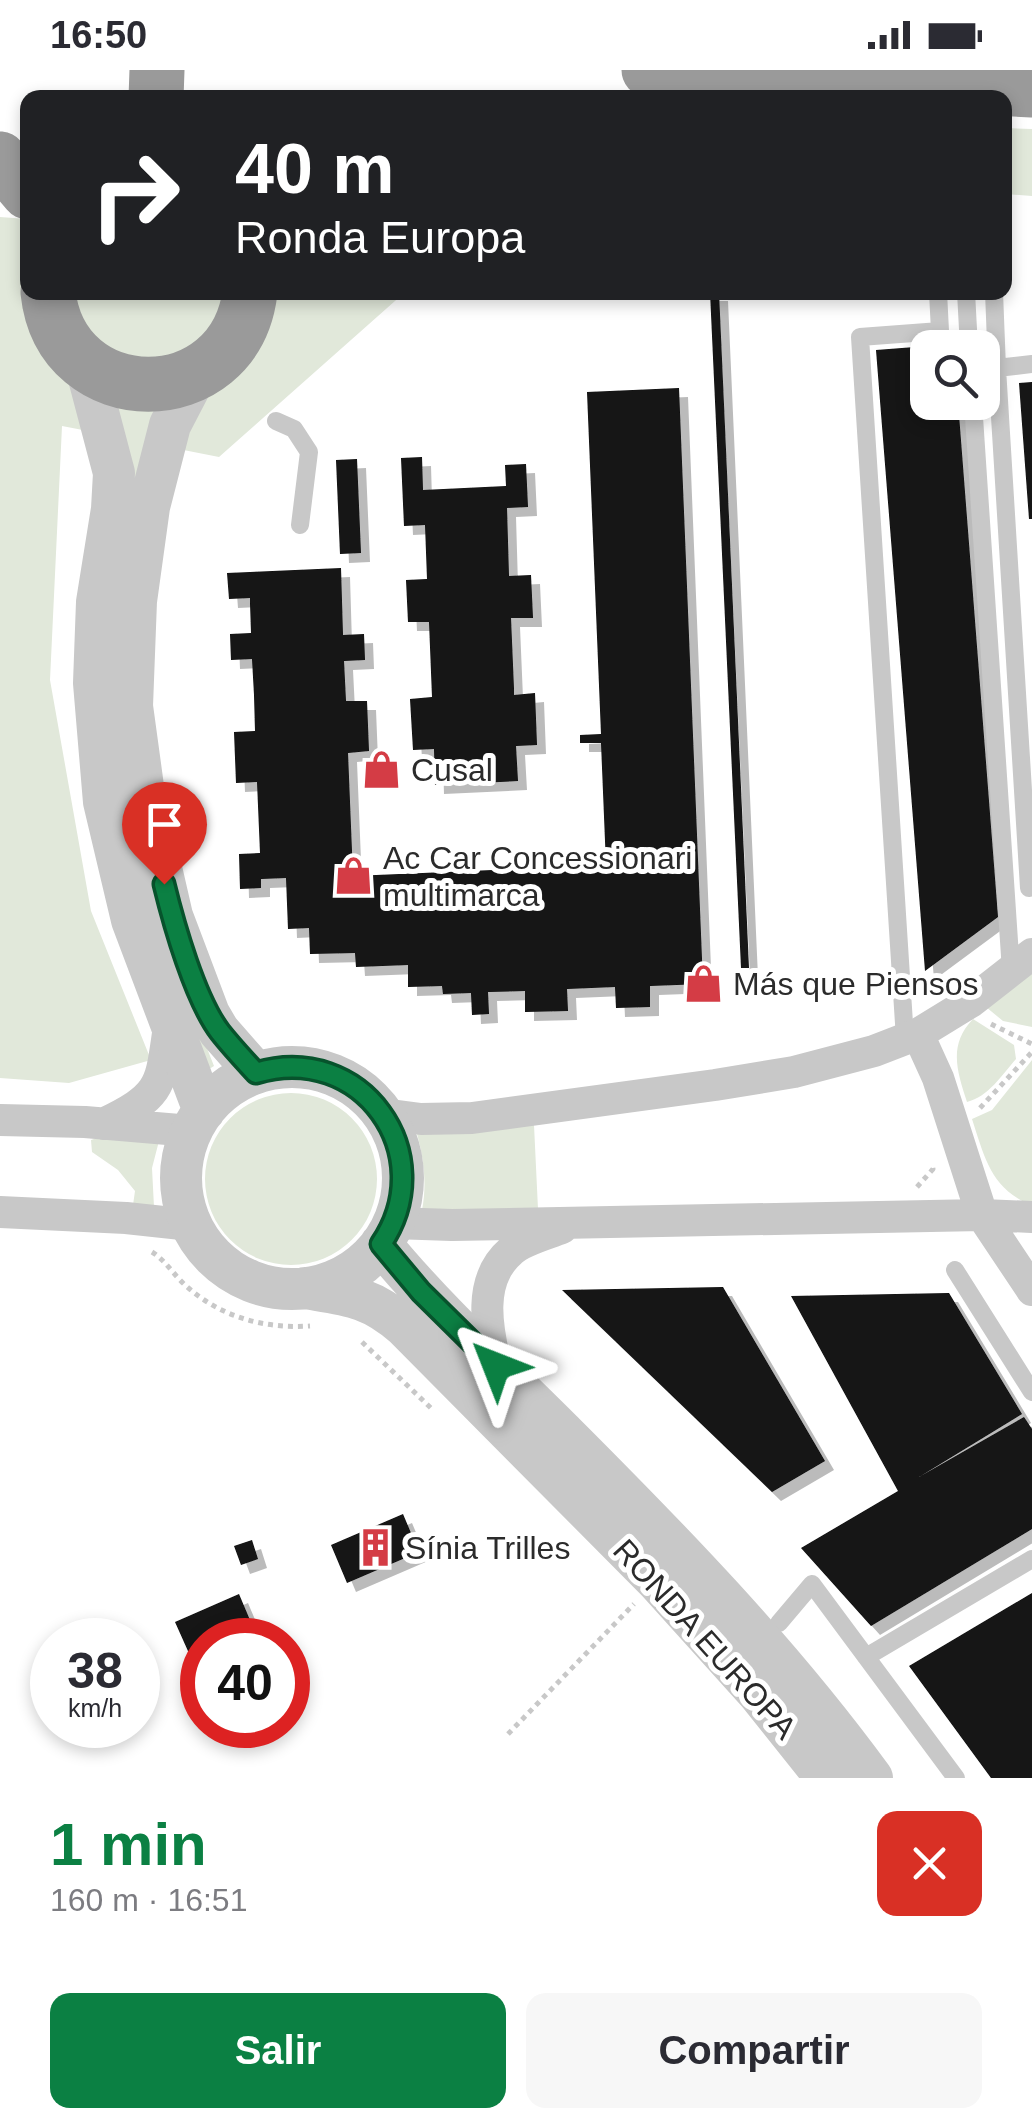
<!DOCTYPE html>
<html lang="es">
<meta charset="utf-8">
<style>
:root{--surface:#fff;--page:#f7f7f7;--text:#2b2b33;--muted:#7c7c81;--accent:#0b8043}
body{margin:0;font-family:Arial,sans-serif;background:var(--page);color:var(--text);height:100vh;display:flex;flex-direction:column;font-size:38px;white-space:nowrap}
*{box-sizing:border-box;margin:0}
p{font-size:32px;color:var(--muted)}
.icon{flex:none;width:55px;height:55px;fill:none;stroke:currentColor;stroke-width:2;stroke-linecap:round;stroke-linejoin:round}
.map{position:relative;height:1708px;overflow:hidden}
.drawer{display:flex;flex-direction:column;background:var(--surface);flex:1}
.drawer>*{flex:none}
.guide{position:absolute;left:20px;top:20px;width:992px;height:210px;border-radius:20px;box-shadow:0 5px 15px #0003;background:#202124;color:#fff;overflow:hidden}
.controls{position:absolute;left:910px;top:260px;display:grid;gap:20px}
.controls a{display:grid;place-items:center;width:90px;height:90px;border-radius:20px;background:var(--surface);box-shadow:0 5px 15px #0003;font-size:50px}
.speed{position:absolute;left:30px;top:1548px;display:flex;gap:20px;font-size:50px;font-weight:700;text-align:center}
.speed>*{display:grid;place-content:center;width:130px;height:130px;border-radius:50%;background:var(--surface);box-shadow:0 5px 15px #0003;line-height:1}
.speed small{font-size:25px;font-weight:400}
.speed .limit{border:15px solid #d22;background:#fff;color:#111}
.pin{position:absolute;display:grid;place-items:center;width:85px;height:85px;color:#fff;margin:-102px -42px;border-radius:50% 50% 50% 0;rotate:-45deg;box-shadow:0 0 10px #0007}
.pin .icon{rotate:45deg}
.me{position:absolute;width:110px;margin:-55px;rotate:315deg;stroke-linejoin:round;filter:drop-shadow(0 0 8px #0008)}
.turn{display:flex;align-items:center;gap:35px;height:210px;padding:0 50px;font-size:45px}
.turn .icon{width:130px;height:130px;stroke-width:2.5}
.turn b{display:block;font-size:70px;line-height:85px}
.round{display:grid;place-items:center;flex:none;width:105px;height:105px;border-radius:20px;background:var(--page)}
.head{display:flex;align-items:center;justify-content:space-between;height:170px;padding:0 50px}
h1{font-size:60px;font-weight:700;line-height:75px;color:var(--accent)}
.cta{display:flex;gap:20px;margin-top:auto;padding:20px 50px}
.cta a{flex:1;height:115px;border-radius:20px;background:var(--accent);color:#fff;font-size:40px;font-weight:700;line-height:115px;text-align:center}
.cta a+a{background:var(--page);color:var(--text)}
.status{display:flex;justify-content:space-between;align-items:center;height:70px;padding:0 50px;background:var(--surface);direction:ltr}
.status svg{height:28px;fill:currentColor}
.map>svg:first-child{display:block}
.green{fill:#e1e8da}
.building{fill:#121212;filter:url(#shadow)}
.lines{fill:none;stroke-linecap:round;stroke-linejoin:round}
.path{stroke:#c8c8c8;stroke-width:5;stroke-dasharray:5 5;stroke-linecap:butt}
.service{stroke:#c8c8c8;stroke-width:18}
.minor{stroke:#c8c8c8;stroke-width:32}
.tertiary{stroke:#c8c8c8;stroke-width:42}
.trunk{stroke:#9a9a9a;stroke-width:55}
.route-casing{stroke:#07532c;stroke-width:25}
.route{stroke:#0b8043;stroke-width:18}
.labels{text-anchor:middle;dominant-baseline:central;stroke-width:10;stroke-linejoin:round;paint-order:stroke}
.poi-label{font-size:32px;fill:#2b2b2b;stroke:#fff;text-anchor:start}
.street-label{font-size:32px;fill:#2b2b2b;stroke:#fff}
</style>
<div class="status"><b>16:50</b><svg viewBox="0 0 49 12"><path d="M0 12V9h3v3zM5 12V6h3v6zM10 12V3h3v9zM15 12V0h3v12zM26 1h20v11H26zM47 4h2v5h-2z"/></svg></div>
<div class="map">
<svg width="1032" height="1708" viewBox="0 0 1032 1708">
<defs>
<filter id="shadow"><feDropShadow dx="9" dy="9" stdDeviation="0" flood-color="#0004"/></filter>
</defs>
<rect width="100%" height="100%" fill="#fff"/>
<path class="green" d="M 1005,58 L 1032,59 L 1032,126 L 1005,124 Z
M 0,147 L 27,149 L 28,222 L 404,223 L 219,387 L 148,373 L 131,446 L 167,877 L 214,996 L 206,1001 L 145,845 L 114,366 L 62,356 L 50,610 L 91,841 L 151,990 L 69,1013 L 0,1008 Z
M 1032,901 L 1032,957 L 1003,951 L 986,937 Z
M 973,949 L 1014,975 L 1016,989 C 1002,1005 988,1027 967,1032 C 957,1001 948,975 973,949 Z
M 1032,990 L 1032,1136 C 991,1118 985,1089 972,1049 L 992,1040 Z
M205 1109a86 86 0 1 1 172 0a86 86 0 1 1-172 0Z
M 534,1055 L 538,1139 L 422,1140 C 427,1115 424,1089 417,1064 Z
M 100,1067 L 159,1071 L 152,1098 L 154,1137 L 133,1135 L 135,1121 L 118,1100 L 92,1082 L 91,1070 Z"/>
<path class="building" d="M 710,222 L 719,222 L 749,898 L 741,898 Z
M 928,276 L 928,332 L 958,332 L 998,847 L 925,901 L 876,280 Z
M 1032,312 L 1032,449 L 1029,449 L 1019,313 Z
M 679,318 L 703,914 L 650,916 L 650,937 L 616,938 L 615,917 L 567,919 L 568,941 L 525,942 L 525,921 L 488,922 L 489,944 L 472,945 L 471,923 L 443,924 L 442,916 L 408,917 L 408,895 L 356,897 L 355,883 L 310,884 L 309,858 L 288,859 L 286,808 L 261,809 L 261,818 L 240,819 L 239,784 L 260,783 L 257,712 L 236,713 L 234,662 L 255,661 L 254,625 L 252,589 L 231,590 L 230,564 L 251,563 L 250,533 L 250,528 L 229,529 L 227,503 L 341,498 L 343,565 L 364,564 L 365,590 L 344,591 L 346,631 L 367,631 L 369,681 L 348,683 L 353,806 L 606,795 L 601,673 L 580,673 L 580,665 L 601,664 L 587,322 Z
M 422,387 L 423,420 L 506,416 L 505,395 L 526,394 L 528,437 L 507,438 L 509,506 L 531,505 L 533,548 L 511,548 L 514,619 L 514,625 L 535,623 L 537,675 L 516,676 L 518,711 L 435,715 L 434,679 L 413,680 L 410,629 L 432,627 L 429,552 L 408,552 L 406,510 L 427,509 L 425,455 L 404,456 L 401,388 Z
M 357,389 L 361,483 L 340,484 L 336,390 Z
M 723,1217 L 825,1391 L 772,1422 L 562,1220 Z
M 949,1223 L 1022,1344 L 919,1407 L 1024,1347 L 1032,1359 L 1032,1459 L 871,1556 L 801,1478 L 898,1421 L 791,1226 Z
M 403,1444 L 419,1482 L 347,1513 L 331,1475 Z
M 252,1470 L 258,1489 L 241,1495 L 234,1476 Z
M 1032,1523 L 1032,1708 L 991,1708 L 909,1596 Z
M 239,1524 L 255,1562 L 236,1570 L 202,1570 L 202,1585 L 192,1590 L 175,1552 Z"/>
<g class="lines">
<path class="path" d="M 991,954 L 1032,974
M 980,1038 L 1032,982
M 917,1117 L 933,1099 L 932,1094
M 152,1182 C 165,1190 174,1205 185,1215 C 220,1247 264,1259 310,1256
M 362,1272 L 433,1340
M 508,1664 L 634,1534"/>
<path class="service" d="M 966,222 L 969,278
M 994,222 L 997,298
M 1032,294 L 997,298 L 1029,818 L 1032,816
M 973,332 L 1011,901
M 276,351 L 294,359 L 309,382 L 300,455
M 905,969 L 860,267 L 940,261 L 938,222
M 955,1200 L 1032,1322
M 779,1553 L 812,1514 L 956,1708
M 866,1587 L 1032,1489"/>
<path class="minor" d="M 918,964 L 938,1008 L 982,1145 L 1032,1220
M 383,1044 L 421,1049 L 472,1048 L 715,1015 L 794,1002 L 874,981 L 918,964 L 972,931 L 1032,884
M 0,1050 L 85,1052 L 191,1061
M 103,1054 C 166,1024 160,1014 170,950
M 0,1142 L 126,1148 L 191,1155
M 393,1153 L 452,1155 L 982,1145 L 1032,1147
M 496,1296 C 487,1259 477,1210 511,1181 C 523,1170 547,1164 562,1158"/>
<path class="tertiary" d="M 85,293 L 114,403 L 112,439 L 97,532 L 94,613 L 104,732 L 132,850 L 204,1041
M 197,303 L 170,355 L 149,437 L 136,531 L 132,636 L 144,724 L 172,846 L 209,944 L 219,961 L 256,1003
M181 1108a111 111 0 1 1 222 0a111 111 0 1 1-222 0Z
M 381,1174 C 436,1241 500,1299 562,1361 C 672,1471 780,1582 872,1708
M 305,1218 C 347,1225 370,1226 404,1256 L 657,1511 L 758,1623 L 826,1708"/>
<path class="trunk" d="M 649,0 L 1032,20
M 156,28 L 157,0
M 0,89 L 28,122
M 48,222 C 61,345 235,345 250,222"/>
</g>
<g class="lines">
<defs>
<path id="route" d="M 164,814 C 174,855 195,929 220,962 C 231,976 244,990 256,1003 C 361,971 442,1084 381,1174 L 421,1222 L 496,1296"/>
</defs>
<use href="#route" class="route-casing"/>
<use href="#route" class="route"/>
</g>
<defs>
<symbol id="shop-bare" viewBox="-9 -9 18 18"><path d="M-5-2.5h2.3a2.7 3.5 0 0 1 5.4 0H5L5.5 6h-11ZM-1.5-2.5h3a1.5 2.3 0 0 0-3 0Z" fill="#d43c45" stroke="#fff" stroke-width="2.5" paint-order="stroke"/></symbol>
<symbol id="building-bare" viewBox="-9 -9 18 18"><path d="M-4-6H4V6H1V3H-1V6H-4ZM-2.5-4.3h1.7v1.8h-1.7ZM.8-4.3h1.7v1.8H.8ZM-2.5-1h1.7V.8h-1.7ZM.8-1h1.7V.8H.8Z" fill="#d43c45" stroke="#fff" stroke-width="2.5" paint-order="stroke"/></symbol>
</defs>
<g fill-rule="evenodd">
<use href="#shop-bare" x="354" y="672" width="55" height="55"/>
<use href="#shop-bare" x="326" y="778" width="55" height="55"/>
<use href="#shop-bare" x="676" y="886" width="55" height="55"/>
<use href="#building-bare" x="348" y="1450" width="55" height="55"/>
</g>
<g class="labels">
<g class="poi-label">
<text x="411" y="700">Cusal</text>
<text x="383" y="788">Ac Car Concessionari<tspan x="383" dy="37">multimarca</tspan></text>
<text x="733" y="914">Más que Piensos</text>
<text x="405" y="1478">Sínia Trilles</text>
</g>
<g class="street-label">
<text transform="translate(705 1569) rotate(48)">RONDA EUROPA</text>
</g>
</g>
</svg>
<div class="controls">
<a><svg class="icon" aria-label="search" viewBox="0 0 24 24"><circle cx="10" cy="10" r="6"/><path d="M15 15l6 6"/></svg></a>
</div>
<div class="speed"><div>38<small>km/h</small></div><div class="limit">40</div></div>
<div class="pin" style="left:164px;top:814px;background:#d93025"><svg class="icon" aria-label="arrive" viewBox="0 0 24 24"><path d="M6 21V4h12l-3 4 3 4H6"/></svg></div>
<svg class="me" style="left:496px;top:1296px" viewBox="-20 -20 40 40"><path d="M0-17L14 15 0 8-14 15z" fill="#0b8043" stroke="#fff" stroke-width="4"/></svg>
<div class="guide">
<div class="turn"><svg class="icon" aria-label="right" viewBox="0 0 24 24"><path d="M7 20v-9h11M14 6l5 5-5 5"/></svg><div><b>40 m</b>Ronda Europa</div></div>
</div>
</div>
<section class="drawer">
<div class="head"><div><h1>1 min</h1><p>160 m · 16:51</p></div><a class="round" style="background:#d93025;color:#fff"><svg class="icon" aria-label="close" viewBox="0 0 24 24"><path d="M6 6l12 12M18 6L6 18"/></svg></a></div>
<div class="cta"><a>Salir</a><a>Compartir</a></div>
</section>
